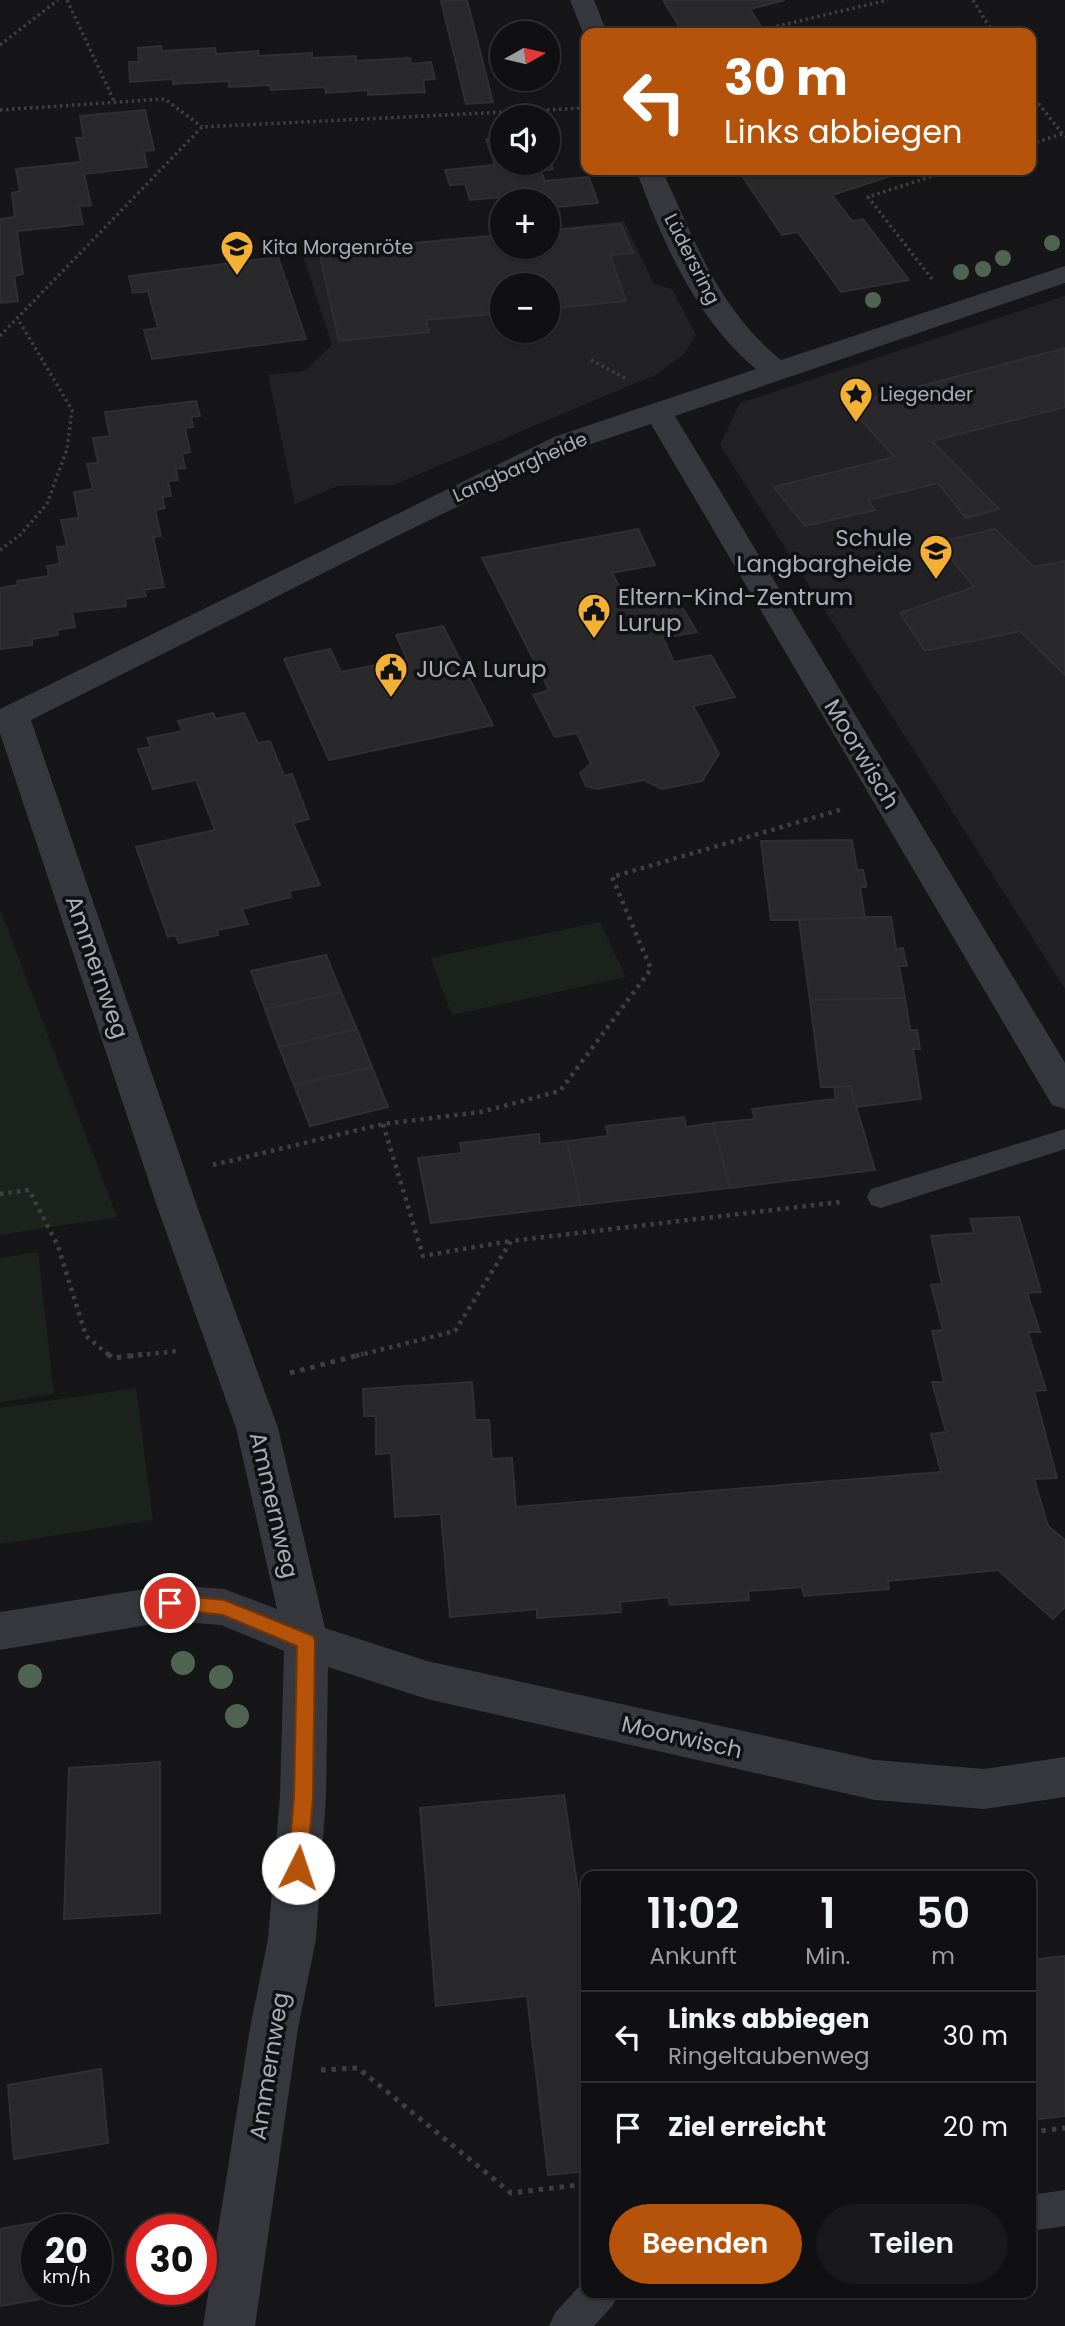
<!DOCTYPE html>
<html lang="de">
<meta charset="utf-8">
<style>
:root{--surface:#101012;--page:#19191b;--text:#f1f3f6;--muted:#9c9d9f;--line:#303032;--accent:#b45309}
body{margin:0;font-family:Poppins,sans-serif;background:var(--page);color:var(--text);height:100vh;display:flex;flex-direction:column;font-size:26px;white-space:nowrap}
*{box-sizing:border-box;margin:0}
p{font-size:23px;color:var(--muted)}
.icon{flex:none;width:38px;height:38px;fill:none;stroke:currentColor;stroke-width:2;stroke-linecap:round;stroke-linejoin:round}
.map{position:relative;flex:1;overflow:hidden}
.side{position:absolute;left:581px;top:1871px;width:455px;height:427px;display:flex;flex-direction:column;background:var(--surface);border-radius:14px;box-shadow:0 2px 5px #0004,0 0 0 2px var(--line)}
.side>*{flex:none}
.hud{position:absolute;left:581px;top:28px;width:455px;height:147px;border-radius:14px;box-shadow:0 2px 5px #0004,0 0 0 2px var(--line);background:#b45309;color:#fff;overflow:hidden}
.needle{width:46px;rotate:82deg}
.buttons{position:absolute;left:490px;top:21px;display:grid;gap:14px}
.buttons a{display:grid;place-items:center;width:70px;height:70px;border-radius:50%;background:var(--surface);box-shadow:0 2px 5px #0004,0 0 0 2px var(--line);font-size:35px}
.speed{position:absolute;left:21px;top:2214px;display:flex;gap:14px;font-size:35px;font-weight:700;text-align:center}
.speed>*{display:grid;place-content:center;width:91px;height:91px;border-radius:50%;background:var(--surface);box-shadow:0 2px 5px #0004,0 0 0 2px var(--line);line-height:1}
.speed small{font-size:18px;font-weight:400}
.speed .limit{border:10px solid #d22;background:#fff;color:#111}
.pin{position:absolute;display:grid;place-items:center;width:60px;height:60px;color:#fff;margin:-30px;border:4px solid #fff;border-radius:50%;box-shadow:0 2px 7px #0007}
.me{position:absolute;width:77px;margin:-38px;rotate:4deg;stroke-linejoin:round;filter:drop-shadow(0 0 5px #0008)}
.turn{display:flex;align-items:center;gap:24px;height:147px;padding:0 28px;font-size:32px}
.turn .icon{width:91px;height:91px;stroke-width:2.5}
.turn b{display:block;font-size:49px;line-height:60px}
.eta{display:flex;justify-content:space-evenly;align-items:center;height:119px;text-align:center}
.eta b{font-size:42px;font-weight:600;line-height:49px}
.cta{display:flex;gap:14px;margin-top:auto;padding:14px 28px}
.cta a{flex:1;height:80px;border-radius:42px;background:var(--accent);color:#fff;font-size:28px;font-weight:600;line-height:80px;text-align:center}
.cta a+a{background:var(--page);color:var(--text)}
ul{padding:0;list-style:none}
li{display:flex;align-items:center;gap:21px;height:91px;padding:0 28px;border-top:2px solid var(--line)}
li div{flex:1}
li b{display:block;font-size:26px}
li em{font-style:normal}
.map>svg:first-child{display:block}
.built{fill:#222225;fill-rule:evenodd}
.green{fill:#1c231d}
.building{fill:#29292c;stroke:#303034;stroke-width:2}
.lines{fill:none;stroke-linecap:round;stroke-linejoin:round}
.path-far2{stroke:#3d3f44;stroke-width:3.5;stroke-dasharray:2.5 3.5;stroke-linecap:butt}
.path-far1{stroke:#3d3f44;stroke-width:4.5;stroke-dasharray:3.5 5;stroke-linecap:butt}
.path{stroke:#3d3f44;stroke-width:5;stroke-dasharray:4.5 6;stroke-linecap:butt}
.service{fill:#37383d;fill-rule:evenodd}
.minor{fill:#37383d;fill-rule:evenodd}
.tree{fill:#506452}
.route{fill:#b45309;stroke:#753606;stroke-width:2}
.labels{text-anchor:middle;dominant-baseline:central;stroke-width:7;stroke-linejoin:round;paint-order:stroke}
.far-poi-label{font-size:19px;fill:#a8adb8;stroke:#111113;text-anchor:start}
.far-street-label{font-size:19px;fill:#a8adb8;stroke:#111113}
.poi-label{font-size:23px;fill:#a8adb8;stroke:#111113;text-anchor:start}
.street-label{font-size:23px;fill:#a8adb8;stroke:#111113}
</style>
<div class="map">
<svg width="1065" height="2326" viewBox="0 0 1065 2326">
<rect width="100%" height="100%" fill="#161618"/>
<path class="built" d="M 624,221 L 654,284 L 672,289 L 696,335 L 684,354 L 655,375 L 393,485 L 337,486 L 295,504 L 268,375 L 305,371 L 332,345 L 302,253 L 502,233 L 502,247 L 548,247 L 548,229 ZM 502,285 L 548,285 L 548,331 L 502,331 Z
M 1065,296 L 1065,989 L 720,445 L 740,403 Z"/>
<path class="green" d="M 0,909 L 117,1217 L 0,1235 Z
M 600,922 L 626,977 L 452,1015 L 430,958 Z
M 38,1252 L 54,1394 L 0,1402 L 0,1258 Z
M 136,1388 L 153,1520 L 0,1544 L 0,1408 Z"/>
<path class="building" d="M 467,0 L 493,102 L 466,104 L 441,1 Z
M 663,0 L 785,0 L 750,9 L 764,31 L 744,33 L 683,33 Z
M 161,46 L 162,51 L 215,48 L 216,54 L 258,51 L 259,56 L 312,53 L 312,58 L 356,56 L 356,61 L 410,58 L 411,64 L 431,62 L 435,79 L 423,80 L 425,92 L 368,95 L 368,90 L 326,93 L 325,87 L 271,90 L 270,85 L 229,87 L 229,81 L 173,84 L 173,79 L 130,82 L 129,62 L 139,62 L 138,48 Z
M 145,110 L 154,150 L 144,151 L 147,167 L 84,174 L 91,205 L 79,206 L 83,224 L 17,231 L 23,274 L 14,276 L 18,301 L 0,303 L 0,219 L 15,217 L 12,193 L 20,191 L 16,169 L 81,162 L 76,138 L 84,138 L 80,116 Z
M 502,137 L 502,163 L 548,163 L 548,156 L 553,169 L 541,171 L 545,181 L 589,177 L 598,203 L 548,208 L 543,193 L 470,200 L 465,184 L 450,185 L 445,170 L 495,165 L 486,139 Z
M 755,170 L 909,170 L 832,195 L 852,221 L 863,219 L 909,280 L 841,292 L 798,232 L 782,235 L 743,177 L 758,174 Z
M 621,224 L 633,253 L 610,255 L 626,301 L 548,309 L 548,285 L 502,285 L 502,313 L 426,320 L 429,332 L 339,341 L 319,252 L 502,235 L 502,247 L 548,247 L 548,231 Z
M 278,257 L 306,339 L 152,359 L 144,330 L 158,328 L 148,291 L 133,293 L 129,276 Z
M 1065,348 L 1065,407 L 932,441 L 999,509 L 966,518 L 938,483 L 868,500 L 875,510 L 805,526 L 774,487 L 894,457 L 848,405 Z
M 196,401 L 200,416 L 191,417 L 193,427 L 185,428 L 190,452 L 182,454 L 185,468 L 176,469 L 178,480 L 168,481 L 171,496 L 162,497 L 165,508 L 155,510 L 161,536 L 153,537 L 164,587 L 144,590 L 146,596 L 125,599 L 126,606 L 72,612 L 75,627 L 57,630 L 58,635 L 32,639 L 32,645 L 0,649 L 0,588 L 18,585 L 17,581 L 49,576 L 47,566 L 60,564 L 57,547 L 67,546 L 61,520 L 79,518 L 74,492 L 93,489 L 87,464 L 98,463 L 93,438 L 110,436 L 105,412 Z
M 638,529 L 655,565 L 612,573 L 627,600 L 673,592 L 697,632 L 663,638 L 674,662 L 711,655 L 735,697 L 693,706 L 719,754 L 702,781 L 662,789 L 644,780 L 597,789 L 586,786 L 580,773 L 591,764 L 577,733 L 555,737 L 533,695 L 549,690 L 482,558 Z
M 995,529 L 1034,567 L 1065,561 L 1065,675 L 1020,631 L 925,651 L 900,613 L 974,587 L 938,542 Z
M 443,626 L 493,725 L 329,760 L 284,659 L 330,649 L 341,672 L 407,659 L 396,635 Z
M 213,713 L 216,719 L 244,713 L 258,743 L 270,741 L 284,776 L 292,774 L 309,819 L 293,823 L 320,885 L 289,891 L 291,897 L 242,909 L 248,924 L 217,930 L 218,935 L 179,943 L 175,935 L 168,937 L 136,847 L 215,830 L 196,780 L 153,789 L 138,749 L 151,747 L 147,738 L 183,731 L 178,721 Z
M 852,840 L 857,870 L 863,870 L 866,884 L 866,887 L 860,887 L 865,918 L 771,920 L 761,841 Z
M 864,917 L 891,917 L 896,949 L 903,948 L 907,966 L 899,966 L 905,998 L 810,1000 L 799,920 Z
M 326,955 L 341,992 L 265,1009 L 251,971 Z
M 341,992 L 357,1029 L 279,1047 L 265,1009 Z
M 905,998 L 910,1030 L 917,1030 L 920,1049 L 913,1049 L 921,1099 L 857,1107 L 850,1086 L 821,1087 L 810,1000 Z
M 357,1029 L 372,1067 L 294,1085 L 279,1047 Z
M 372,1067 L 388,1107 L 310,1126 L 294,1085 Z
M 850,1086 L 875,1170 L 730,1188 L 713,1123 L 755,1119 L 752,1109 L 836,1099 L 834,1087 Z
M 684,1117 L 686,1127 L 713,1123 L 730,1188 L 581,1205 L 567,1141 L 608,1136 L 606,1126 Z
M 539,1134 L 540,1144 L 567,1141 L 581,1205 L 431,1223 L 418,1158 L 462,1153 L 460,1143 Z
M 1019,1217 L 1041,1292 L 1027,1293 L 1040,1332 L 1028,1332 L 1046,1390 L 1034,1391 L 1057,1478 L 1034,1479 L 1048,1526 L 1065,1540 L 1065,1607 L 1053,1619 L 998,1570 L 888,1581 L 889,1589 L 804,1596 L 802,1587 L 748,1591 L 749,1600 L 670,1605 L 668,1597 L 620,1602 L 621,1612 L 537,1618 L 537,1609 L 450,1617 L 441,1514 L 395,1517 L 391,1453 L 376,1454 L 376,1416 L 364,1416 L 363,1389 L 472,1382 L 475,1420 L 489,1420 L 492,1459 L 512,1458 L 516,1507 L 941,1472 L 931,1434 L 946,1432 L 932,1382 L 944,1382 L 932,1331 L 943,1330 L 931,1285 L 942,1284 L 931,1236 L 974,1233 L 970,1219 Z
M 160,1762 L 160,1913 L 64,1919 L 69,1768 Z
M 564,1795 L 586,1945 L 586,2171 L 548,2175 L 527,1996 L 436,2006 L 420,1808 Z
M 1065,1956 L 1065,2116 L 1031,2120 L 1031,1960 Z
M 101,2069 L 108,2143 L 14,2159 L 8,2085 Z
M 54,2219 L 55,2230 L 37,2230 L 37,2289 L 59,2289 L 59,2296 L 0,2306 L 0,2229 Z"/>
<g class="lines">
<path class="path-far2" d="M 67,0 L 115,103
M 973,0 L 993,33
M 781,33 L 778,26 L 888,0
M 0,45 L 58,0
M 1031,94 L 1065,137
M 0,110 L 165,99 L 202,127
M 1031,144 L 1062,134
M 932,279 L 868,197 L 951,170
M 0,336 L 202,127 L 586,108
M 591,360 L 627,379
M 0,550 L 20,535 L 47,504 L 67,449 L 72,410 L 18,319"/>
<path class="path-far1" d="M 383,1124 L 423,1256 L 510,1241
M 213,1165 L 383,1124 L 481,1112 L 560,1091 L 651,969 L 612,877 L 843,809
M 0,1194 L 29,1190 L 58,1246 L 86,1336 L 110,1356
M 130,1356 L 177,1351
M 356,1356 L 455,1331 L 511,1241 L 840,1202"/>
<path class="path" d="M 108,1354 L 112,1358 L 146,1354
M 290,1373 L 363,1354
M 321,2070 L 358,2068 L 511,2193 L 586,2184
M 1031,2132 L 1065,2128"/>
<path class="service" d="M 1065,1129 L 1065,1149 L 881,1208 L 871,1205 L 867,1197 L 871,1189 Z
M 1065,2190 L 1065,2226 L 1031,2231 L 1031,2195 Z
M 586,2279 L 586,2292 L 619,2292 L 613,2305 L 594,2326 L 549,2326 L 555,2313 Z"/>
<path class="minor" d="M 570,0 L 594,0 L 607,33 L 586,33 L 585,38 Z
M 636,170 L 662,170 C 696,242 717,308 781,360 L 1065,266 L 1065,283 L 675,416 L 1065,1063 L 1065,1109 L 1052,1105 L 651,424 L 576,449 L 397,536 L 31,720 L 198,1209 L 278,1428 L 325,1628 L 427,1661 L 875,1760 L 984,1769 L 1065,1757 L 1065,1797 L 984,1809 L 875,1800 L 427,1699 L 328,1667 L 326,1796 L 316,1939 L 298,2028 L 255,2326 L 203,2326 L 250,2028 L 268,1939 L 280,1796 L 284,1651 L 221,1625 L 170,1621 L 0,1650 L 0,1612 L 170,1585 L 224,1589 L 277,1609 L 236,1428 L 158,1209 L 0,733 L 0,709 L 554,437 L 756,369 C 695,318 663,242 636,170 Z"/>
</g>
<g class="tree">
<circle cx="1052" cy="243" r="8"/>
<circle cx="1003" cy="258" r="8"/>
<circle cx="983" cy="269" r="8"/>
<circle cx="961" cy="272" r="8"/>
<circle cx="873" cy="300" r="8"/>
<circle cx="183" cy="1663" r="12"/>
<circle cx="30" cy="1676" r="12"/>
<circle cx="221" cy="1677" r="12"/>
<circle cx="237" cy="1716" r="12"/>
</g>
<path class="route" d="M 170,1595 L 224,1600 L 313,1636 L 315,1641 L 313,1796 L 307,1868 L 305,1874 L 298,1876 L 291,1874 L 288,1868 L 294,1796 L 297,1646 L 223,1615 L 164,1608 L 161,1603 L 164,1598 Z"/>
<defs>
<symbol id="school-pin" viewBox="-11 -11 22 30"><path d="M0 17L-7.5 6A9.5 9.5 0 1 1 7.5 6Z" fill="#f2b134" stroke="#111113"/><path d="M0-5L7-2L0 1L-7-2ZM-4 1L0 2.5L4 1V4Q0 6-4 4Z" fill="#111"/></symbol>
<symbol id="sight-pin" viewBox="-11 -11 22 30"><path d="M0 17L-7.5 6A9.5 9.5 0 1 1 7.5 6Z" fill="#f2b134" stroke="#111113"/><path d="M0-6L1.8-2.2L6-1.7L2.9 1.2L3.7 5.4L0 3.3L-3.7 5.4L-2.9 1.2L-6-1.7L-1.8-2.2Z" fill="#111"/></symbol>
<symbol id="civic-pin" viewBox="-11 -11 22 30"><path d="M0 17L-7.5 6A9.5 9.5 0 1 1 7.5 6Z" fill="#f2b134" stroke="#111113"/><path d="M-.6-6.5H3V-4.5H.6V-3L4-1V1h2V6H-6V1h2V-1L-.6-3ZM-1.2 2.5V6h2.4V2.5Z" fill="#111"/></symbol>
</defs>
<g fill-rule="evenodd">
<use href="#school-pin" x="218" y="228" width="38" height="52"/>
<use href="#sight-pin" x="837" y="375" width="38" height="52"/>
<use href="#school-pin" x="917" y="532" width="38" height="52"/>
<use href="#civic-pin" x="575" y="591" width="38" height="52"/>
<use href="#civic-pin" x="372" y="650" width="38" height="52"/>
</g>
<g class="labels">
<g class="far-poi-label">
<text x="262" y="247">Kita Morgenröte</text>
<text x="880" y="394">Liegender</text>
</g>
<g class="far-street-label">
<text transform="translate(692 259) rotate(63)">Lüdersring</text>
<text transform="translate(520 467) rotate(-24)">Langbargheide</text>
</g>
<g class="poi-label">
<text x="912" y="538" text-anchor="end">Schule<tspan x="912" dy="26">Langbargheide</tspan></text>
<text x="618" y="597">Eltern-Kind-Zentrum<tspan x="618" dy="26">Lurup</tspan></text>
<text x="416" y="669">JUCA Lurup</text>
</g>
<g class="street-label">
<text transform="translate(862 754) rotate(59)">Moorwisch</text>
<text transform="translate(97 967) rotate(71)">Ammernweg</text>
<text transform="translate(274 1505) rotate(77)">Ammernweg</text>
<text transform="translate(682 1737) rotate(13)">Moorwisch</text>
<text transform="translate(269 2066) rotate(-81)">Ammernweg</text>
</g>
</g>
</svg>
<div class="buttons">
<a><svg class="needle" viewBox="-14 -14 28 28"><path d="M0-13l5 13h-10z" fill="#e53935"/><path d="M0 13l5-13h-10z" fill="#9c9d9f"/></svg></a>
<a><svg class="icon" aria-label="sound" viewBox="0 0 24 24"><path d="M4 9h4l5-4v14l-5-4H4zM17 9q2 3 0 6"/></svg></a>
<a>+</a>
<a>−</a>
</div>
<div class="speed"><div>20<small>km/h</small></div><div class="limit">30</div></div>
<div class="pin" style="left:170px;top:1603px;background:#d93025"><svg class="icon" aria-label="arrive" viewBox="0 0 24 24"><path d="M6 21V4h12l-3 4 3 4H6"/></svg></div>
<svg class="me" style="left:298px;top:1868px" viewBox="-20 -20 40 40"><circle r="19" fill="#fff"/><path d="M0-13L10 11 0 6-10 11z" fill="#b45309"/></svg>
<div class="hud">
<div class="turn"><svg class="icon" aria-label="left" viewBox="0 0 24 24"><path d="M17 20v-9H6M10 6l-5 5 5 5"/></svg><div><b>30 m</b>Links abbiegen</div></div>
</div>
<section class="side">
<div class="eta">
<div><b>11:02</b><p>Ankunft</p></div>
<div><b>1</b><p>Min.</p></div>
<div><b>50</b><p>m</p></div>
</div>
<ul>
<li><svg class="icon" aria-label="left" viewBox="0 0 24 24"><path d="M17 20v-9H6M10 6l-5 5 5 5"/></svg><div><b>Links abbiegen</b><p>Ringeltaubenweg</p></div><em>30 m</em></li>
<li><svg class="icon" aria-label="arrive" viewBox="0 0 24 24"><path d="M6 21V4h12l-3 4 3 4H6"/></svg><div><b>Ziel erreicht</b></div><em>20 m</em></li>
</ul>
<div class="cta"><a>Beenden</a><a>Teilen</a></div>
</section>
</div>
